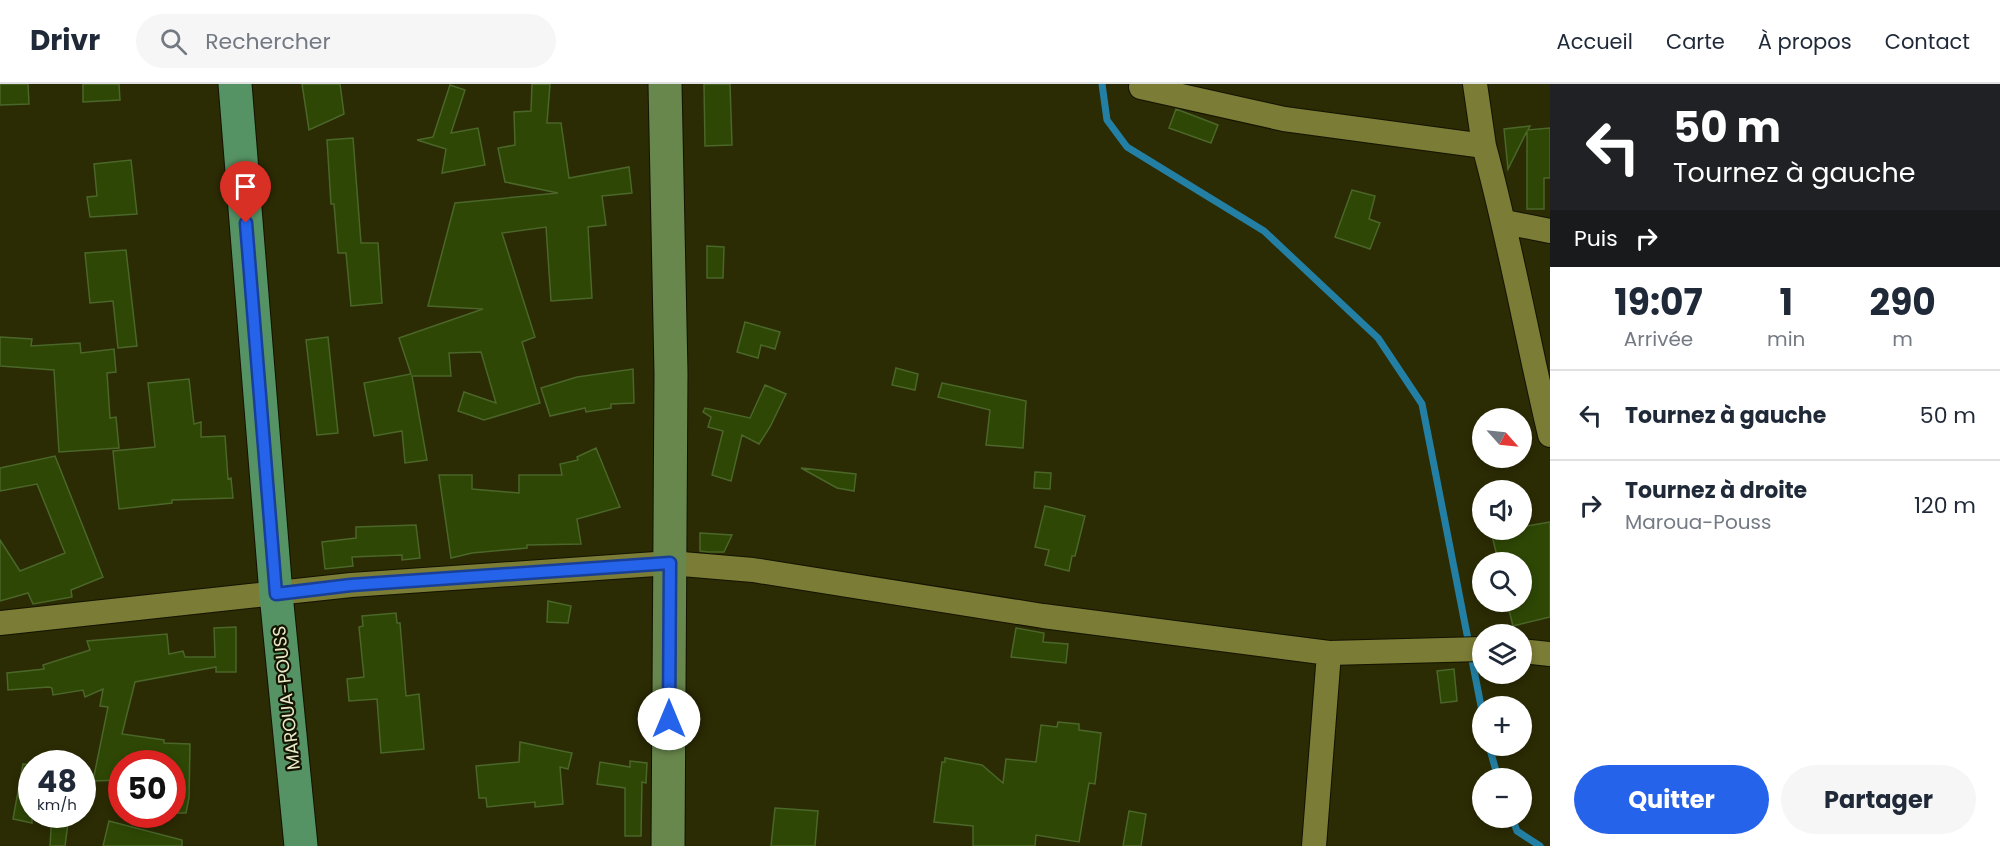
<!DOCTYPE html>
<html lang="fr">
<meta charset="utf-8">
<style>
:root{--surface:#fff;--page:#f6f6f7;--text:#1f2937;--muted:#747a83;--line:#e0e1e3;--accent:#2563eb}
body{margin:0;font-family:Poppins,sans-serif;background:var(--page);color:var(--text);height:100vh;display:flex;flex-direction:column;font-size:22px;white-space:nowrap}
*{box-sizing:border-box;margin:0}
p{font-size:20px;color:var(--muted)}
.icon{flex:none;width:33px;height:33px;fill:none;stroke:currentColor;stroke-width:2;stroke-linecap:round;stroke-linejoin:round}
.map{position:relative;flex:1;overflow:hidden}
.drawer{display:flex;flex-direction:column;background:var(--surface);width:450px}
.drawer>*{flex:none}
.guide{background:#202124;color:#fff;overflow:hidden}
.needle{width:39px;rotate:117deg}
.buttons{position:absolute;left:1472px;top:324px;display:grid;gap:12px}
.buttons a{display:grid;place-items:center;width:60px;height:60px;border-radius:50%;background:var(--surface);box-shadow:0 3px 9px #0003;font-size:30px}
.speed{position:absolute;left:18px;top:666px;display:flex;gap:12px;font-size:30px;font-weight:700;text-align:center}
.speed>*{display:grid;place-content:center;width:78px;height:78px;border-radius:50%;background:var(--surface);box-shadow:0 3px 9px #0003;line-height:1}
.speed small{font-size:15px;font-weight:400}
.speed .limit{border:9px solid #d22;background:#fff;color:#111}
.pin{position:absolute;display:grid;place-items:center;width:51px;height:51px;color:#fff;margin:-62px -26px;border-radius:50% 50% 50% 0;rotate:-45deg;box-shadow:0 0 6px #0007}
.pin .icon{rotate:45deg}
.me{position:absolute;width:66px;margin:-33px;rotate:0deg;stroke-linejoin:round;filter:drop-shadow(0 0 4px #0008)}
.turn{display:flex;align-items:center;gap:21px;height:126px;padding:0 24px;font-size:27px}
.turn .icon{width:78px;height:78px;stroke-width:2.5}
.turn b{display:block;font-size:42px;line-height:51px}
.then{display:flex;align-items:center;height:57px;padding:0 24px;background:#0003;gap:12px;font-size:22px}
.eta{display:flex;justify-content:space-evenly;align-items:center;height:102px;text-align:center}
.eta b{font-size:36px;font-weight:700;line-height:42px}
.primary-button{display:flex;gap:12px;margin-top:auto;padding:12px 24px}
.primary-button a{flex:1;height:69px;border-radius:36px;background:var(--accent);color:#fff;font-size:24px;font-weight:700;line-height:69px;text-align:center}
.primary-button a+a{background:var(--page);color:var(--text)}
ul{padding:0;list-style:none}
li{display:flex;align-items:center;gap:18px;height:90px;padding:0 24px;border-top:2px solid var(--line)}
li div{flex:1}
li b{display:block;font-size:22px}
li em{font-style:normal}
header{display:flex;align-items:center;gap:36px;box-sizing:border-box;height:84px;padding:0 30px;background:var(--surface);border-bottom:2px solid var(--line)}
header strong{font-size:28px}
nav{display:flex;gap:33px;margin-inline-start:auto;font-size:21px}
.search{width:420px;height:54px;background:var(--page);display:flex;align-items:center;gap:15px;box-sizing:border-box;padding:0 21px;border-radius:33px;color:var(--muted);font-size:22px}
main{display:flex;flex:1;min-height:0}
.map>svg:first-child{display:block}
.lines{fill:none;stroke-linecap:round;stroke-linejoin:round}
.stream{stroke:#2380a4;stroke-width:7}
.building{fill:#2e4705;stroke:#4b6629;stroke-width:1.5}
.street-casing{stroke:#131301;stroke-width:26}
.secondary-casing{stroke:#131301;stroke-width:35}
.primary-casing{stroke:#131301;stroke-width:35}
.street{stroke:#7b7c35;stroke-width:24}
.secondary{stroke:#68874c;stroke-width:33}
.primary{stroke:#569364;stroke-width:33}
.route-casing{stroke:#184099;stroke-width:15}
.route{stroke:#2563eb;stroke-width:10}
.labels{text-anchor:middle;dominant-baseline:central;stroke-width:4.5;stroke-linejoin:round;paint-order:stroke}
.street-label{font-size:18px;fill:#e9ebc8;stroke:#131300}
</style>
<header>
<strong>Drivr</strong>
<div class="search"><svg class="icon" aria-label="search" viewBox="0 0 24 24"><circle cx="10" cy="10" r="6"/><path d="M15 15l6 6"/></svg>Rechercher</div>
<nav><a>Accueil</a><a>Carte</a><a>À propos</a><a>Contact</a></nav>
</header>
<main>
<div class="map">
<svg width="1550" height="762" viewBox="0 0 1550 762">
<rect width="100%" height="100%" fill="#2b2b04"/>
<g class="lines">
<path class="stream" d="M 1102,0 L 1107,36 L 1127,63 L 1264,147 L 1378,254 L 1422,320 L 1482,627
M 1489,662 L 1498,694
M 1512,734 L 1517,747 L 1540,762"/>
</g>
<path class="building" d="M 0,0 L 28,0 L 29,20 L 0,21 Z
M 83,0 L 119,0 L 120,16 L 83,18 Z
M 302,0 L 340,0 L 344,30 L 309,46 Z
M 532,0 L 550,0 L 547,39 L 561,39 L 569,94 L 629,83 L 632,109 L 602,112 L 606,141 L 588,143 L 592,214 L 551,217 L 546,143 L 502,149 L 535,253 L 522,258 L 540,319 L 484,336 L 458,327 L 464,308 L 496,319 L 481,268 L 449,269 L 451,292 L 412,292 L 427,376 L 405,379 L 402,347 L 374,352 L 364,299 L 411,290 L 399,254 L 483,225 L 428,222 L 455,119 L 558,109 L 505,98 L 498,64 L 515,61 L 514,28 L 531,27 Z
M 704,0 L 730,0 L 732,61 L 705,62 Z
M 450,1 L 465,6 L 451,49 L 478,44 L 485,81 L 442,89 L 446,65 L 417,56 L 433,53 Z
M 1176,25 L 1218,41 L 1211,59 L 1169,44 Z
M 1530,42 L 1528,46 L 1550,44 L 1550,94 L 1544,94 L 1544,125 L 1527,125 L 1527,47 L 1508,85 L 1504,45 Z
M 353,54 L 361,159 L 378,159 L 382,219 L 351,222 L 346,169 L 338,169 L 334,120 L 331,120 L 327,56 Z
M 131,76 L 137,130 L 90,133 L 87,113 L 97,112 L 94,80 Z
M 1352,106 L 1375,112 L 1369,135 L 1380,139 L 1370,165 L 1335,153 Z
M 707,162 L 724,163 L 723,194 L 707,194 Z
M 126,166 L 137,262 L 118,264 L 113,217 L 90,219 L 85,169 Z
M 745,238 L 780,248 L 775,265 L 761,261 L 758,274 L 737,268 Z
M 0,253 L 32,255 L 31,262 L 80,259 L 81,269 L 114,265 L 116,288 L 107,289 L 110,334 L 116,333 L 119,364 L 59,368 L 54,286 L 0,282 Z
M 328,253 L 338,349 L 317,351 L 306,256 Z
M 896,284 L 918,290 L 915,306 L 892,301 Z
M 633,285 L 634,319 L 611,320 L 611,324 L 586,328 L 585,324 L 550,332 L 541,304 L 577,293 Z
M 189,295 L 194,340 L 201,338 L 201,353 L 225,352 L 228,395 L 231,394 L 233,414 L 172,416 L 172,419 L 119,425 L 113,367 L 155,363 L 148,299 Z
M 942,299 L 1026,317 L 1023,364 L 986,361 L 990,326 L 938,313 Z
M 765,301 L 786,310 L 770,343 L 759,360 L 742,351 L 731,397 L 712,391 L 723,347 L 708,343 L 711,333 L 703,328 L 705,324 L 750,334 Z
M 596,364 L 620,423 L 577,435 L 581,460 L 527,461 L 527,464 L 472,469 L 451,474 L 439,391 L 472,391 L 472,405 L 519,409 L 519,391 L 562,391 L 560,380 L 578,376 L 577,373 Z
M 55,372 L 103,493 L 71,506 L 72,513 L 33,520 L 28,509 L 0,517 L 0,456 L 20,487 L 65,469 L 37,400 L 0,407 L 0,384 Z
M 801,384 L 856,390 L 854,407 L 837,404 Z
M 1035,388 L 1051,389 L 1050,405 L 1034,404 Z
M 1045,422 L 1085,432 L 1075,472 L 1072,472 L 1069,487 L 1045,481 L 1049,466 L 1035,463 Z
M 1550,438 L 1550,533 L 1513,542 L 1507,518 L 1521,518 L 1521,478 L 1510,478 L 1510,474 L 1498,476 L 1491,448 L 1521,446 L 1521,443 Z
M 416,441 L 420,474 L 402,476 L 402,471 L 352,473 L 353,482 L 325,485 L 322,458 L 356,454 L 356,443 Z
M 700,449 L 732,451 L 724,468 L 708,468 L 700,467 Z
M 548,517 L 571,522 L 568,539 L 547,538 Z
M 396,529 L 397,539 L 400,539 L 406,612 L 419,610 L 424,665 L 381,669 L 377,615 L 349,617 L 347,595 L 364,593 L 359,543 L 363,542 L 362,532 Z
M 236,543 L 236,588 L 216,588 L 216,583 L 135,598 L 122,650 L 164,656 L 164,659 L 190,660 L 189,714 L 186,729 L 172,729 L 172,680 L 122,680 L 122,696 L 93,697 L 108,623 L 100,622 L 103,605 L 85,613 L 83,606 L 53,611 L 52,604 L 49,603 L 8,606 L 7,589 L 44,585 L 43,581 L 90,566 L 87,557 L 167,550 L 169,570 L 183,567 L 185,573 L 215,573 L 214,544 Z
M 1016,544 L 1044,549 L 1043,558 L 1068,560 L 1066,579 L 1011,573 Z
M 1454,585 L 1457,617 L 1441,619 L 1437,587 Z
M 1058,638 L 1079,640 L 1079,646 L 1101,649 L 1095,700 L 1089,699 L 1079,758 L 1036,751 L 1035,762 L 973,762 L 973,742 L 934,738 L 942,678 L 945,678 L 945,674 L 982,681 L 1003,699 L 1006,675 L 1036,678 L 1041,641 L 1057,643 Z
M 520,658 L 572,669 L 568,685 L 560,683 L 563,720 L 535,723 L 535,718 L 487,723 L 486,714 L 479,714 L 476,682 L 519,678 Z
M 630,677 L 647,679 L 646,699 L 642,698 L 641,752 L 625,752 L 625,704 L 597,700 L 600,678 L 630,683 Z
M 23,680 L 32,681 L 32,739 L 13,735 Z
M 775,724 L 818,727 L 815,762 L 771,762 Z
M 1129,727 L 1146,730 L 1141,762 L 1123,762 Z
M 52,730 L 69,732 L 65,762 L 50,762 Z
M 109,737 L 182,756 L 182,762 L 103,762 Z"/>
<g class="lines">
<defs>
<path id="street" d="M 1475,0 L 1484,62
M 1141,3 L 1284,35 L 1484,62 C 1510,157 1527,254 1550,351
M 1505,138 L 1550,147
M 0,539 L 351,501 L 670,479 L 753,486 L 1043,532 L 1329,569 L 1482,565
M 1521,567 L 1550,570
M 1314,762 L 1329,569"/>
<path id="secondary" d="M 665,0 L 671,289 L 668,762"/>
<path id="primary" d="M 235,0 L 276,510 L 301,762"/>
</defs>
<use href="#street" class="street-casing"/>
<use href="#secondary" class="secondary-casing"/>
<use href="#primary" class="primary-casing"/>
<use href="#street" class="street"/>
<use href="#secondary" class="secondary"/>
<use href="#primary" class="primary"/>
</g>
<g class="lines">
<defs>
<path id="route" d="M 246,139 L 276,510 L 351,501 L 670,479 L 669,635"/>
</defs>
<use href="#route" class="route-casing"/>
<use href="#route" class="route"/>
</g>
<g class="labels">
<g class="street-label">
<text transform="translate(286 614) rotate(-96)">MAROUA-POUSS</text>
</g>
</g>
</svg>
<div class="buttons">
<a><svg class="needle" viewBox="-14 -14 28 28"><path d="M0-13l5 13h-10z" fill="#e53935"/><path d="M0 13l5-13h-10z" fill="#747a83"/></svg></a>
<a><svg class="icon" aria-label="sound" viewBox="0 0 24 24"><path d="M4 9h4l5-4v14l-5-4H4zM17 9q2 3 0 6"/></svg></a>
<a><svg class="icon" aria-label="search" viewBox="0 0 24 24"><circle cx="10" cy="10" r="6"/><path d="M15 15l6 6"/></svg></a>
<a><svg class="icon" aria-label="layers" viewBox="0 0 24 24"><path d="M12 4l9 5-9 5-9-5zM3 14l9 5 9-5"/></svg></a>
<a>+</a>
<a>−</a>
</div>
<div class="speed"><div>48<small>km/h</small></div><div class="limit">50</div></div>
<div class="pin" style="left:246px;top:139px;background:#d93025"><svg class="icon" aria-label="arrive" viewBox="0 0 24 24"><path d="M6 21V4h12l-3 4 3 4H6"/></svg></div>
<svg class="me" style="left:669px;top:635px" viewBox="-20 -20 40 40"><circle r="19" fill="#fff"/><path d="M0-13L10 11 0 6-10 11z" fill="#2563eb"/></svg>
</div>
<section class="drawer">
<div class="guide">
<div class="turn"><svg class="icon" aria-label="left" viewBox="0 0 24 24"><path d="M17 20v-9H6M10 6l-5 5 5 5"/></svg><div><b>50 m</b>Tournez à gauche</div></div>
<div class="then">Puis<svg class="icon" aria-label="right" viewBox="0 0 24 24"><path d="M7 20v-9h11M14 6l5 5-5 5"/></svg></div>
</div>
<div class="eta">
<div><b>19:07</b><p>Arrivée</p></div>
<div><b>1</b><p>min</p></div>
<div><b>290</b><p>m</p></div>
</div>
<ul>
<li><svg class="icon" aria-label="left" viewBox="0 0 24 24"><path d="M17 20v-9H6M10 6l-5 5 5 5"/></svg><div><b>Tournez à gauche</b></div><em>50 m</em></li>
<li><svg class="icon" aria-label="right" viewBox="0 0 24 24"><path d="M7 20v-9h11M14 6l5 5-5 5"/></svg><div><b>Tournez à droite</b><p>Maroua-Pouss</p></div><em>120 m</em></li>
</ul>
<div class="primary-button"><a>Quitter</a><a>Partager</a></div>
</section>
</main>
